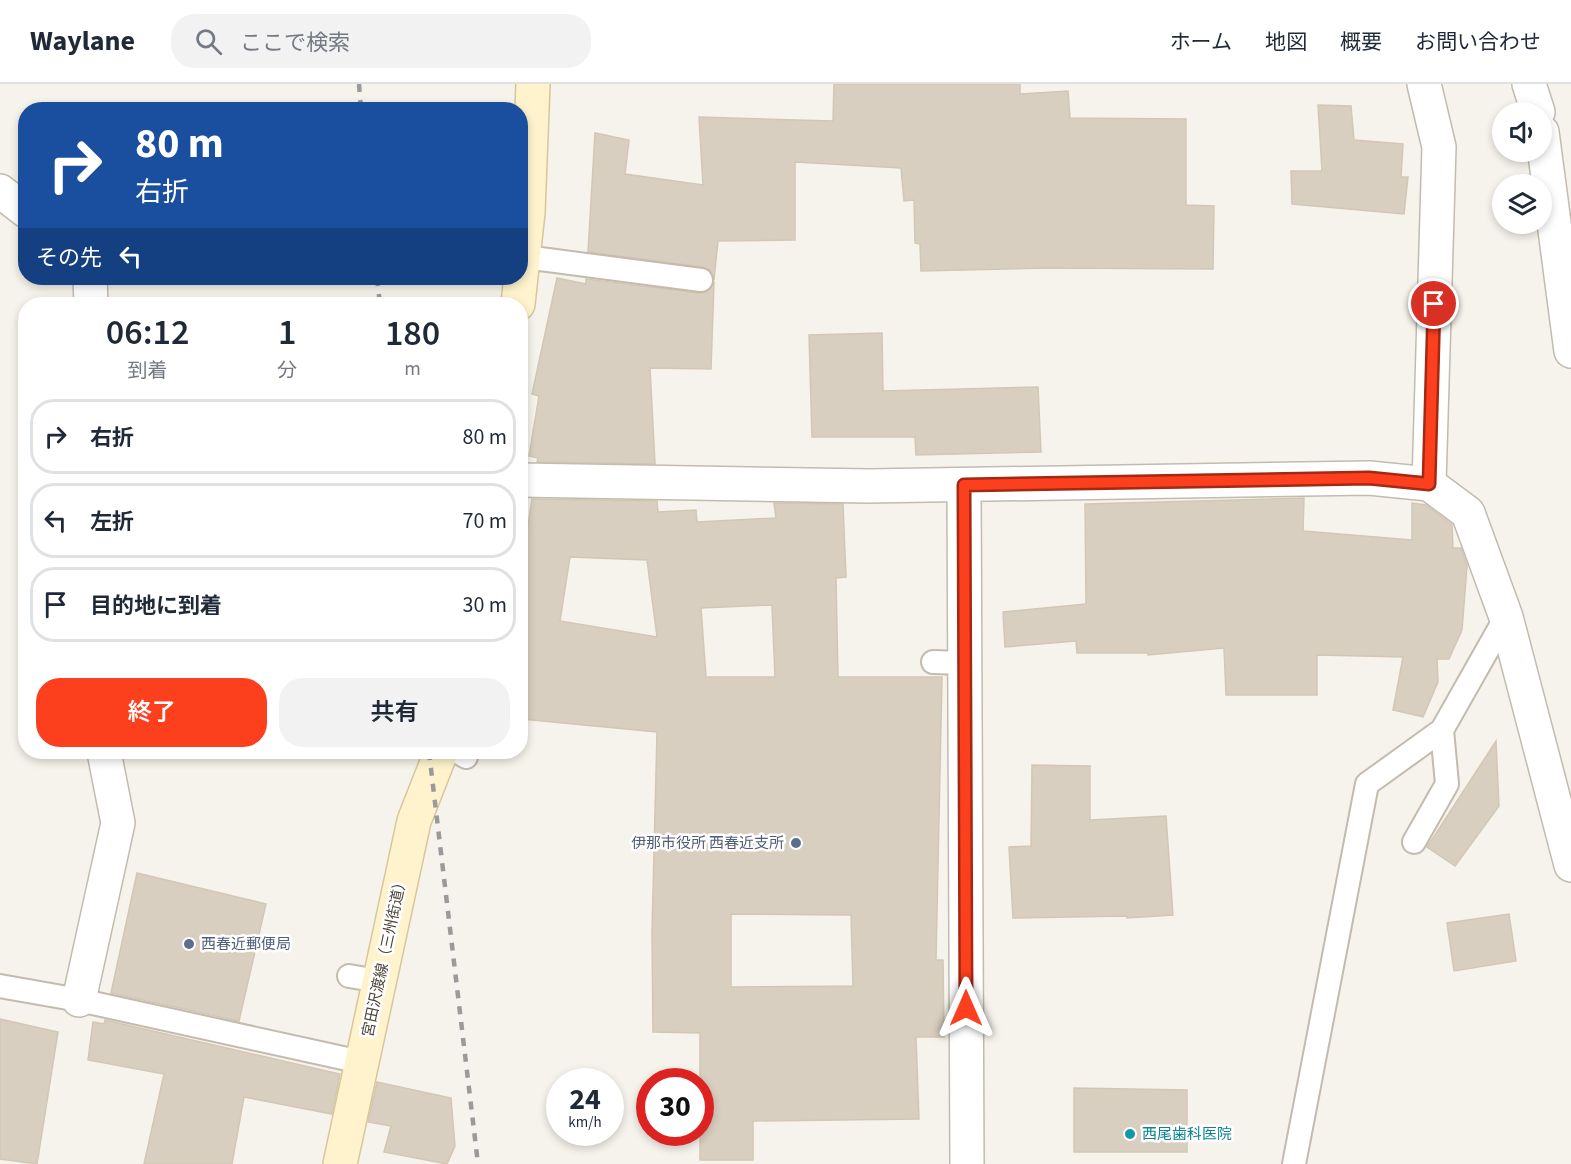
<!DOCTYPE html>
<html lang="ja">
<meta charset="utf-8">
<style>
:root{--surface:#fff;--page:#f2f2f3;--text:#1f2937;--muted:#747a83;--line:#e0e1e3;--accent:#fc3f1d}
body{margin:0;font-family:"Source Sans 3","Noto Sans JP",sans-serif;background:var(--page);color:var(--text);height:100vh;display:flex;flex-direction:column;font-size:22px;white-space:nowrap}
*{box-sizing:border-box;margin:0}
p{font-size:20px;color:var(--muted)}
.icon{flex:none;width:33px;height:33px;fill:none;stroke:currentColor;stroke-width:2;stroke-linecap:round;stroke-linejoin:round}
.map{position:relative;flex:1;overflow:hidden}
.drawer{position:absolute;left:18px;top:213px;width:510px;height:462px;display:flex;flex-direction:column;background:var(--surface);border-radius:24px;box-shadow:0 3px 9px #0003}
.drawer>*{flex:none}
.guide{position:absolute;left:18px;top:18px;width:510px;height:183px;border-radius:24px;box-shadow:0 3px 9px #0003;background:#1a4fa0;color:#fff;overflow:hidden}
.controls{position:absolute;left:1492px;top:18px;display:grid;gap:12px}
.controls a{display:grid;place-items:center;width:60px;height:60px;border-radius:50%;background:var(--surface);box-shadow:0 3px 9px #0003;font-size:30px}
.speed{position:absolute;left:546px;top:984px;display:flex;gap:12px;font-size:30px;font-weight:700;text-align:center}
.speed>*{display:grid;place-content:center;width:78px;height:78px;border-radius:50%;background:var(--surface);box-shadow:0 3px 9px #0003;line-height:1}
.speed small{font-size:15px;font-weight:400}
.speed .limit{border:9px solid #d22;background:#fff;color:#111}
.pin{position:absolute;display:grid;place-items:center;width:51px;height:51px;color:#fff;margin:-26px;border:3px solid #fff;border-radius:50%;box-shadow:0 2px 6px #0007}
.me{position:absolute;width:66px;margin:-33px;rotate:0deg;stroke-linejoin:round;filter:drop-shadow(0 0 4px #0008)}
.turn{display:flex;align-items:center;gap:21px;height:126px;padding:0 18px;font-size:27px}
.turn .icon{width:78px;height:78px;stroke-width:2.5}
.turn b{display:block;font-size:42px;line-height:51px}
.then{display:flex;align-items:center;height:57px;padding:0 18px;background:#0003;gap:12px;font-size:22px}
.eta{display:flex;justify-content:space-evenly;align-items:center;height:102px;text-align:center}
.eta b{font-size:36px;font-weight:600;line-height:42px}
.button{display:flex;gap:12px;margin-top:auto;padding:12px 18px}
.button a{flex:1;height:69px;border-radius:24px;background:var(--accent);color:#fff;font-size:24px;font-weight:600;line-height:69px;text-align:center}
.button a+a{background:var(--page);color:var(--text)}
ul{padding:0;list-style:none}
li{display:flex;align-items:center;gap:18px;height:75px;margin:0 12px 9px;padding:0 6px;border:3px solid var(--line);border-radius:24px}
li div{flex:1}
li b{display:block;font-size:22px}
li em{font-style:normal}
header{display:flex;align-items:center;gap:36px;box-sizing:border-box;height:84px;padding:0 30px;background:var(--surface);border-bottom:2px solid var(--line)}
header strong{font-size:28px}
nav{display:flex;gap:33px;margin-inline-start:auto;font-size:21px}
.search{width:420px;height:54px;background:var(--page);display:flex;align-items:center;gap:15px;box-sizing:border-box;padding:0 21px;border-radius:24px;color:var(--muted);font-size:22px}
.map>svg:first-child{display:block}
.building{fill:#d8cfc1;stroke:#d3c7b4;stroke-width:1.5;fill-rule:evenodd}
.lines{fill:none;stroke-linecap:round;stroke-linejoin:round}
.lane-casing{stroke:#c2bbae;stroke-width:26}
.street-casing{stroke:#c2bbae;stroke-width:36}
.secondary-casing{stroke:#d6c79b;stroke-width:36}
.lane{stroke:#fff;stroke-width:22}
.street{stroke:#fff;stroke-width:33}
.secondary{stroke:#fff3cd;stroke-width:33}
.rail{stroke:#9a9a9a;stroke-width:4.5;stroke-dasharray:8 8;stroke-linecap:butt}
.route-casing{stroke:#a42913;stroke-width:15}
.route{stroke:#fc3f1d;stroke-width:10}
.service-dot{fill:#5c6f8a;stroke:#fff;stroke-width:2}
.culture-dot{fill:#0f9aa8;stroke:#fff;stroke-width:2}
.labels{text-anchor:middle;dominant-baseline:central;stroke-width:5;stroke-linejoin:round;paint-order:stroke}
.service-label{font-size:15px;fill:#4e5e75;stroke:#fff;text-anchor:end}
.street-label{font-size:15px;fill:#4b4439;stroke:#fff}
.culture-label{font-size:15px;fill:#0d838f;stroke:#fff;text-anchor:start}
</style>
<header>
<strong>Waylane</strong>
<div class="search"><svg class="icon" aria-label="search" viewBox="0 0 24 24"><circle cx="10" cy="10" r="6"/><path d="M15 15l6 6"/></svg>ここで検索</div>
<nav><a>ホーム</a><a>地図</a><a>概要</a><a>お問い合わせ</a></nav>
</header>
<div class="map">
<svg width="1571" height="1080" viewBox="0 0 1571 1080">
<rect width="100%" height="100%" fill="#f6f3ec"/>
<path class="building" d="M 834,0 L 1020,0 L 1020,10 L 1068,7 L 1070,34 L 1186,35 L 1186,121 L 1214,122 L 1213,185 L 1047,184 L 921,187 L 920,160 L 915,159 L 914,116 L 904,117 L 901,84 L 795,78 L 795,156 L 718,157 L 714,196 L 710,186 L 703,183 L 588,168 L 595,49 L 629,56 L 625,90 L 703,101 L 699,33 L 833,37 Z
M 1318,21 L 1351,22 L 1354,56 L 1403,60 L 1401,93 L 1408,93 L 1404,130 L 1292,120 L 1291,87 L 1322,87 Z
M 557,194 L 586,200 L 586,195 L 699,209 L 707,208 L 714,199 L 711,285 L 650,284 L 655,380 L 537,378 L 538,374 L 529,372 L 539,312 L 532,310 Z
M 882,249 L 883,307 L 1038,303 L 1041,368 L 916,371 L 915,353 L 812,353 L 809,251 Z
M 1304,414 L 1303,447 L 1412,456 L 1412,419 L 1426,421 L 1452,441 L 1453,464 L 1461,464 L 1467,482 L 1462,546 L 1449,575 L 1437,575 L 1438,598 L 1423,633 L 1393,626 L 1403,573 L 1317,571 L 1317,611 L 1226,611 L 1224,564 L 1148,571 L 1148,569 L 1077,569 L 1076,557 L 1005,563 L 1003,528 L 1086,520 L 1085,420 Z
M 532,415 L 657,417 L 658,428 L 696,426 L 697,438 L 776,434 L 774,419 L 843,420 L 846,493 L 836,494 L 838,593 L 942,593 L 936,876 L 943,876 L 944,953 L 916,953 L 919,1035 L 753,1037 L 753,1076 L 700,1076 L 700,949 L 653,948 L 652,849 L 657,648 L 522,635 L 525,609 L 520,608 L 520,495 ZM 570,473 L 647,476 L 657,553 L 560,537 ZM 772,521 L 775,593 L 706,593 L 701,524 ZM 731,830 L 851,831 L 853,902 L 731,903 Z
M 1496,657 L 1499,722 L 1455,782 L 1427,763 Z
M 1032,681 L 1090,682 L 1090,736 L 1166,732 L 1173,831 L 1127,834 L 1127,832 L 1013,834 L 1009,763 L 1031,762 Z
M 137,789 L 266,820 L 239,937 L 111,909 Z
M 1509,830 L 1516,877 L 1454,887 L 1447,839 Z
M 0,935 L 58,948 L 37,1080 L 0,1075 Z
M 105,936 L 340,990 L 332,1030 L 244,1013 L 232,1080 L 144,1080 L 164,990 L 88,976 L 93,938 L 104,940 Z
M 377,998 L 451,1014 L 455,1062 L 447,1080 L 384,1068 L 391,1042 L 368,1038 Z
M 1074,1004 L 1187,1006 L 1187,1068 L 1074,1068 Z"/>
<g class="lines">
<defs>
<path id="lane" d="M 525,173 L 701,196
M 933,578 L 964,579
M 458,668 L 466,673
M 1414,758 L 1447,700 L 1442,646
M 349,892 L 361,894
M 0,902 L 79,916 L 361,978
M 1294,1080 L 1367,700 L 1442,646 L 1506,533"/>
<path id="street" d="M 1424,0 L 1439,63 L 1429,400 L 1468,429 L 1506,533 L 1571,781
M 1529,0 L 1538,28
M 1542,48 L 1571,267
M 0,107 L 26,127
M 90,194 L 91,220
M 520,396 L 869,402 L 1369,394 L 1429,400
M 964,401 L 967,1080
M 79,916 L 118,739 L 104,668"/>
<path id="secondary" d="M 518,220 L 528,128 L 533,0
M 340,1080 L 414,737 L 441,668"/>
</defs>
<use href="#lane" class="lane-casing"/>
<use href="#street" class="street-casing"/>
<use href="#secondary" class="secondary-casing"/>
<use href="#lane" class="lane"/>
<use href="#street" class="street"/>
<use href="#secondary" class="secondary"/>
<path class="rail" d="M 359,0 L 361,26
M 377,194 L 380,220
M 429,668 L 478,1080"/>
</g>
<g class="lines">
<defs>
<path id="route" d="M 966,924 L 964,401 L 1369,394 L 1429,400 L 1434,220"/>
</defs>
<use href="#route" class="route-casing"/>
<use href="#route" class="route"/>
</g>
<g class="service-dot">
<circle cx="796" cy="759" r="6"/>
<circle cx="189" cy="860" r="6"/>
</g>
<circle class="culture-dot" cx="1130" cy="1050" r="6"/>
<g class="labels">
<g class="service-label">
<text x="784" y="759">伊那市役所 西春近支所</text>
<text x="201" y="860" text-anchor="start">西春近郵便局</text>
</g>
<g class="street-label">
<text transform="translate(385 872) rotate(-78)">宮田沢渡線（三州街道）</text>
</g>
<g class="culture-label">
<text x="1142" y="1050">西尾歯科医院</text>
</g>
</g>
</svg>
<div class="controls">
<a><svg class="icon" aria-label="sound" viewBox="0 0 24 24"><path d="M4 9h4l5-4v14l-5-4H4zM17 9q2 3 0 6"/></svg></a>
<a><svg class="icon" aria-label="layers" viewBox="0 0 24 24"><path d="M12 4l9 5-9 5-9-5zM3 14l9 5 9-5"/></svg></a>
</div>
<div class="speed"><div>24<small>km/h</small></div><div class="limit">30</div></div>
<div class="pin" style="left:1434px;top:220px;background:#d93025"><svg class="icon" aria-label="arrive" viewBox="0 0 24 24"><path d="M6 21V4h12l-3 4 3 4H6"/></svg></div>
<svg class="me" style="left:966px;top:924px" viewBox="-20 -20 40 40"><path d="M0-17L14 15 0 8-14 15z" fill="#fc3f1d" stroke="#fff" stroke-width="4"/></svg>
<div class="guide">
<div class="turn"><svg class="icon" aria-label="right" viewBox="0 0 24 24"><path d="M7 20v-9h11M14 6l5 5-5 5"/></svg><div><b>80 m</b>右折</div></div>
<div class="then">その先<svg class="icon" aria-label="left" viewBox="0 0 24 24"><path d="M17 20v-9H6M10 6l-5 5 5 5"/></svg></div>
</div>
<section class="drawer">
<div class="eta">
<div><b>06:12</b><p>到着</p></div>
<div><b>1</b><p>分</p></div>
<div><b>180</b><p>m</p></div>
</div>
<ul>
<li><svg class="icon" aria-label="right" viewBox="0 0 24 24"><path d="M7 20v-9h11M14 6l5 5-5 5"/></svg><div><b>右折</b></div><em>80 m</em></li>
<li><svg class="icon" aria-label="left" viewBox="0 0 24 24"><path d="M17 20v-9H6M10 6l-5 5 5 5"/></svg><div><b>左折</b></div><em>70 m</em></li>
<li><svg class="icon" aria-label="arrive" viewBox="0 0 24 24"><path d="M6 21V4h12l-3 4 3 4H6"/></svg><div><b>目的地に到着</b></div><em>30 m</em></li>
</ul>
<div class="button"><a>終了</a><a>共有</a></div>
</section>
</div>
